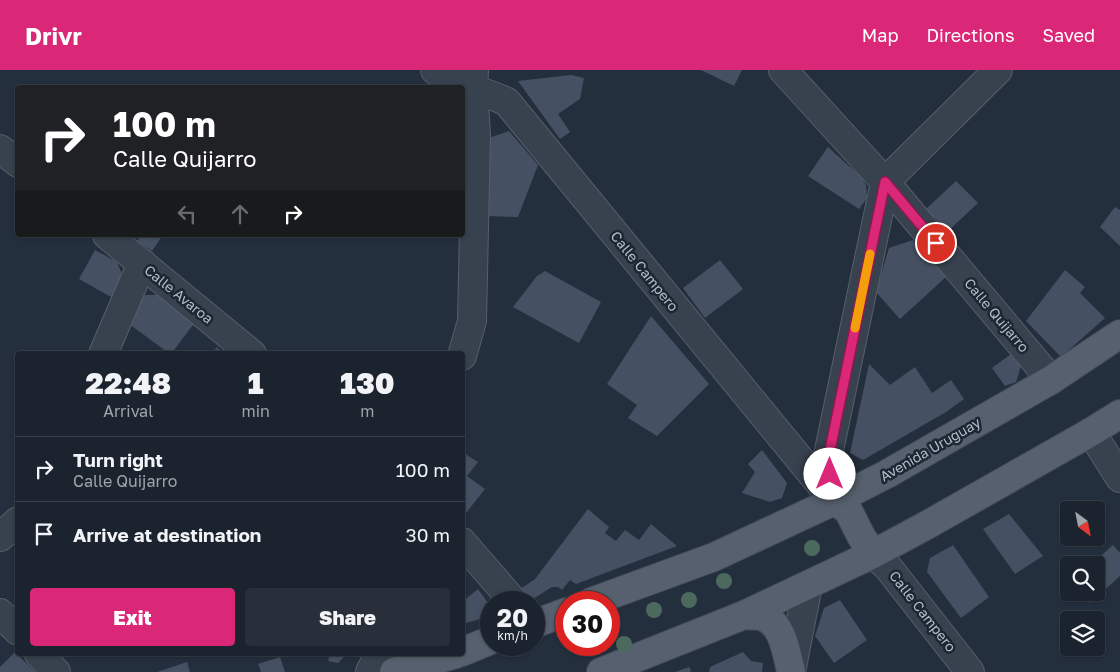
<!DOCTYPE html>
<style>
:root{--surface:#1b232e;--page:#282f3a;--text:#f1f3f6;--muted:#a0a4aa;--line:#39404a;--accent:#db2777}
body{margin:0;font-family:"Golos Text",sans-serif;background:var(--page);color:var(--text);height:100vh;display:flex;flex-direction:column;font-size:19px;white-space:nowrap}
*{box-sizing:border-box;margin:0}
p{font-size:16px;color:var(--muted)}
.icon{flex:none;width:28px;height:28px;fill:none;stroke:currentColor;stroke-width:2;stroke-linecap:round;stroke-linejoin:round}
.map{position:relative;flex:1;overflow:hidden}
.drawer{position:absolute;left:15px;top:281px;width:450px;height:305px;display:flex;flex-direction:column;background:var(--surface);border-radius:5px;box-shadow:0 1px 4px #0004,0 0 0 1px var(--line)}
.drawer>*{flex:none}
.banner{position:absolute;left:15px;top:15px;width:450px;height:152px;border-radius:5px;box-shadow:0 1px 4px #0004,0 0 0 1px var(--line);background:#202124;color:#fff;overflow:hidden}
.needle{width:32px;rotate:148deg}
.buttons{position:absolute;left:1060px;top:431px;display:grid;gap:10px}
.buttons a{display:grid;place-items:center;width:45px;height:45px;border-radius:5px;background:var(--surface);box-shadow:0 1px 4px #0004,0 0 0 1px var(--line);font-size:25px}
.speed{position:absolute;left:480px;top:521px;display:flex;gap:10px;font-size:25px;font-weight:700;text-align:center}
.speed>*{display:grid;place-content:center;width:65px;height:65px;border-radius:50%;background:var(--surface);box-shadow:0 1px 4px #0004,0 0 0 1px var(--line);line-height:1}
.speed small{font-size:12px;font-weight:400}
.speed .limit{border:8px solid #d22;background:#fff;color:#111}
.pin{position:absolute;display:grid;place-items:center;width:42px;height:42px;color:#fff;margin:-21px;border:2px solid #fff;border-radius:50%;box-shadow:0 1px 5px #0007}
.me{position:absolute;width:55px;margin:-28px;rotate:0deg;stroke-linejoin:round;filter:drop-shadow(0 0 4px #0008)}
.turn{display:flex;align-items:center;gap:18px;height:105px;padding:0 15px;font-size:22px}
.turn .icon{width:65px;height:65px;stroke-width:2.5}
.turn b{display:block;font-size:35px;line-height:42px}
.lanes{display:flex;align-items:center;height:48px;padding:0 15px;background:#0003;justify-content:center;gap:25px;direction:ltr}
.lanes .off{opacity:.35}
.eta{display:flex;justify-content:space-evenly;align-items:center;height:85px;text-align:center}
.eta b{font-size:30px;font-weight:800;line-height:35px}
.button{display:flex;gap:10px;margin-top:auto;padding:10px 15px}
.button a{flex:1;height:58px;border-radius:5px;background:var(--accent);color:#fff;font-size:20px;font-weight:800;line-height:58px;text-align:center}
.button a+a{background:var(--page);color:var(--text)}
ul{padding:0;list-style:none}
li{display:flex;align-items:center;gap:15px;height:65px;padding:0 15px;border-top:1px solid var(--line)}
li div{flex:1}
li b{display:block;font-size:19px}
li em{font-style:normal}
header{display:flex;align-items:center;gap:30px;box-sizing:border-box;height:70px;padding:0 25px;background:var(--accent);color:#fff}
header strong{font-size:24px}
nav{display:flex;gap:28px;margin-inline-start:auto;font-size:18px}
.map>svg:first-child{display:block}
.building{fill:#455162}
.lines{fill:none;stroke-linecap:round;stroke-linejoin:round}
.minor-casing{stroke:#565f6c;stroke-width:30}
.major-casing{stroke:#414a57;stroke-width:30}
.minor{stroke:#38414e;stroke-width:28}
.major{stroke:#56606e;stroke-width:28}
.tree{fill:#4b6a5d}
.route-casing{stroke:#8e194d;stroke-width:12}
.route{stroke:#db2777;stroke-width:9}
.slow{stroke:#f59e0b;stroke-width:9}
.labels{text-anchor:middle;dominant-baseline:central;stroke-width:5;stroke-linejoin:round;paint-order:stroke}
.street-label{font-size:14px;fill:#b4bcc9;stroke:#1d2633}
</style>
<header>
<strong>Drivr</strong>
<nav><a>Map</a><a>Directions</a><a>Saved</a></nav>
</header>
<div class="map">
<svg width="1120" height="602" viewBox="0 0 1120 602">
<rect width="100%" height="100%" fill="#242f3e"/>
<path class="building" d="M 701,0 L 742,0 L 734,16 Z
M 571,5 L 584,8 L 580,29 L 558,44 L 570,62 L 560,69 L 518,11 Z
M 509,61 L 538,95 L 518,147 L 486,146 L 489,68 Z
M 828,77 L 862,108 L 866,115 L 867,128 L 859,139 L 808,106 Z
M 956,111 L 978,133 L 948,161 L 926,139 Z
M 1115,137 L 1120,140 L 1120,176 L 1100,157 Z
M 141,165 L 163,165 L 152,181 L 137,171 Z
M 913,170 L 946,207 L 900,249 L 876,222 L 889,178 Z
M 95,180 L 117,192 L 121,202 L 120,211 L 111,227 L 79,209 Z
M 720,190 L 743,219 L 705,248 L 683,218 Z
M 1065,200 L 1085,217 L 1080,223 L 1105,248 L 1061,287 L 1026,251 Z
M 545,201 L 601,232 L 579,273 L 513,237 L 537,206 Z
M 145,225 L 161,225 L 196,251 L 171,284 L 170,284 L 125,251 Z
M 651,246 L 709,314 L 657,366 L 628,348 L 637,335 L 607,314 Z
M 217,277 L 224,284 L 211,284 Z
M 1011,284 L 1021,296 L 1016,312 L 1005,316 L 992,298 Z
M 869,294 L 890,315 L 915,297 L 932,323 L 951,310 L 964,329 L 946,342 L 863,390 L 850,383 Z
M 762,380 L 787,413 L 782,428 L 770,432 L 742,423 L 755,402 L 748,394 Z
M 462,382 L 478,392 L 467,406 L 485,419 L 462,448 Z
M 588,439 L 609,457 L 605,463 L 616,471 L 625,460 L 639,470 L 651,454 L 677,476 L 576,514 L 570,510 L 562,520 L 558,517 L 552,517 L 528,532 L 519,520 L 535,509 Z
M 1009,444 L 1043,486 L 1015,504 L 983,459 Z
M 953,475 L 989,527 L 961,548 L 927,502 L 930,488 Z
M 1113,475 L 1120,483 L 1120,506 L 1090,533 L 1079,522 L 1096,522 L 1096,495 L 1091,495 Z
M 478,519 L 491,537 L 491,546 L 462,554 L 462,540 L 465,538 L 462,534 L 462,532 Z
M 840,530 L 867,570 L 834,593 L 815,566 L 824,538 Z
M 15,582 L 35,602 L 0,602 L 0,597 Z
M 743,582 L 751,591 L 763,593 L 762,602 L 709,602 L 710,597 Z
M 330,584 L 347,584 L 338,593 L 328,591 Z
M 280,587 L 285,602 L 261,602 L 258,594 Z
M 187,592 L 190,602 L 157,602 Z
M 689,597 L 691,600 L 690,602 L 675,602 Z"/>
<g class="lines">
<defs>
<path id="minor" d="M 435,0 C 456,17 483,20 507,32 L 834,431
M 783,0 L 885,112 L 1051,310
M 0,79 L 18,93
M 107,165 L 252,284
M 103,284 L 142,193
M 462,286 L 472,251 L 476,65 L 473,19 L 474,1
M 1091,362 L 1120,408
M 834,430 L 827,390 L 885,112 L 998,0
M 0,467 L 18,451
M 462,472 L 514,532
M 873,484 L 887,496 L 970,602
M 0,543 L 18,561
M 39,584 L 56,602
M 370,602 L 375,592 L 377,584
M 791,602 L 808,515"/>
<path id="major" d="M 834,431 L 848,440 L 861,466 L 873,484
M 591,532 L 714,487 L 834,431 L 887,404 L 1051,310 L 1120,264
M 744,545 C 749,546 755,545 760,546 C 783,551 786,582 791,601
M 534,554 L 566,542
M 462,582 L 491,570
M 394,602 L 456,584
M 601,602 L 744,545 L 873,484 L 927,455 L 1091,362 L 1120,344"/>
</defs>
<use href="#minor" class="minor-casing"/>
<use href="#major" class="major-casing"/>
<use href="#minor" class="minor"/>
<use href="#major" class="major"/>
</g>
<g class="tree">
<circle cx="812" cy="478" r="8"/>
<circle cx="724" cy="511" r="8"/>
<circle cx="689" cy="530" r="8"/>
<circle cx="654" cy="540" r="8"/>
<circle cx="624" cy="574" r="8"/>
</g>
<g class="lines">
<defs>
<path id="route" d="M 830,404 L 828,390 L 885,112 L 936,173"/>
</defs>
<use href="#route" class="route-casing"/>
<use href="#route" class="route"/>
<path class="slow" d="M 855,258 L 870,184"/>
</g>
<g class="labels">
<g class="street-label">
<text transform="translate(645 201) rotate(51)">Calle Campero</text>
<text transform="translate(179 224) rotate(39)">Calle Avaroa</text>
<text transform="translate(997 245) rotate(50)">Calle Quijarro</text>
<text transform="translate(930 379) rotate(-30)">Avenida Uruguay</text>
<text transform="translate(923 541) rotate(52)">Calle Campero</text>
</g>
</g>
</svg>
<div class="buttons">
<a><svg class="needle" viewBox="-14 -14 28 28"><path d="M0-13l5 13h-10z" fill="#e53935"/><path d="M0 13l5-13h-10z" fill="#a0a4aa"/></svg></a>
<a><svg class="icon" aria-label="search" viewBox="0 0 24 24"><circle cx="10" cy="10" r="6"/><path d="M15 15l6 6"/></svg></a>
<a><svg class="icon" aria-label="layers" viewBox="0 0 24 24"><path d="M12 4l9 5-9 5-9-5zM3 14l9 5 9-5"/></svg></a>
</div>
<div class="speed"><div>20<small>km/h</small></div><div class="limit">30</div></div>
<div class="pin" style="left:936px;top:173px;background:#d93025"><svg class="icon" aria-label="arrive" viewBox="0 0 24 24"><path d="M6 21V4h12l-3 4 3 4H6"/></svg></div>
<svg class="me" style="left:830px;top:404px" viewBox="-20 -20 40 40"><circle r="19" fill="#fff"/><path d="M0-13L10 11 0 6-10 11z" fill="#db2777"/></svg>
<div class="banner">
<div class="turn"><svg class="icon" aria-label="right" viewBox="0 0 24 24"><path d="M7 20v-9h11M14 6l5 5-5 5"/></svg><div><b>100 m</b>Calle Quijarro</div></div>
<div class="lanes"><svg class="icon off" aria-label="left" viewBox="0 0 24 24"><path d="M17 20v-9H6M10 6l-5 5 5 5"/></svg><svg class="icon off" aria-label="ahead" viewBox="0 0 24 24"><path d="M12 20V5M6 11l6-6 6 6"/></svg><svg class="icon" aria-label="right" viewBox="0 0 24 24"><path d="M7 20v-9h11M14 6l5 5-5 5"/></svg></div>
</div>
<section class="drawer">
<div class="eta">
<div><b>22:48</b><p>Arrival</p></div>
<div><b>1</b><p>min</p></div>
<div><b>130</b><p>m</p></div>
</div>
<ul>
<li><svg class="icon" aria-label="right" viewBox="0 0 24 24"><path d="M7 20v-9h11M14 6l5 5-5 5"/></svg><div><b>Turn right</b><p>Calle Quijarro</p></div><em>100 m</em></li>
<li><svg class="icon" aria-label="arrive" viewBox="0 0 24 24"><path d="M6 21V4h12l-3 4 3 4H6"/></svg><div><b>Arrive at destination</b></div><em>30 m</em></li>
</ul>
<div class="button"><a>Exit</a><a>Share</a></div>
</section>
</div>
